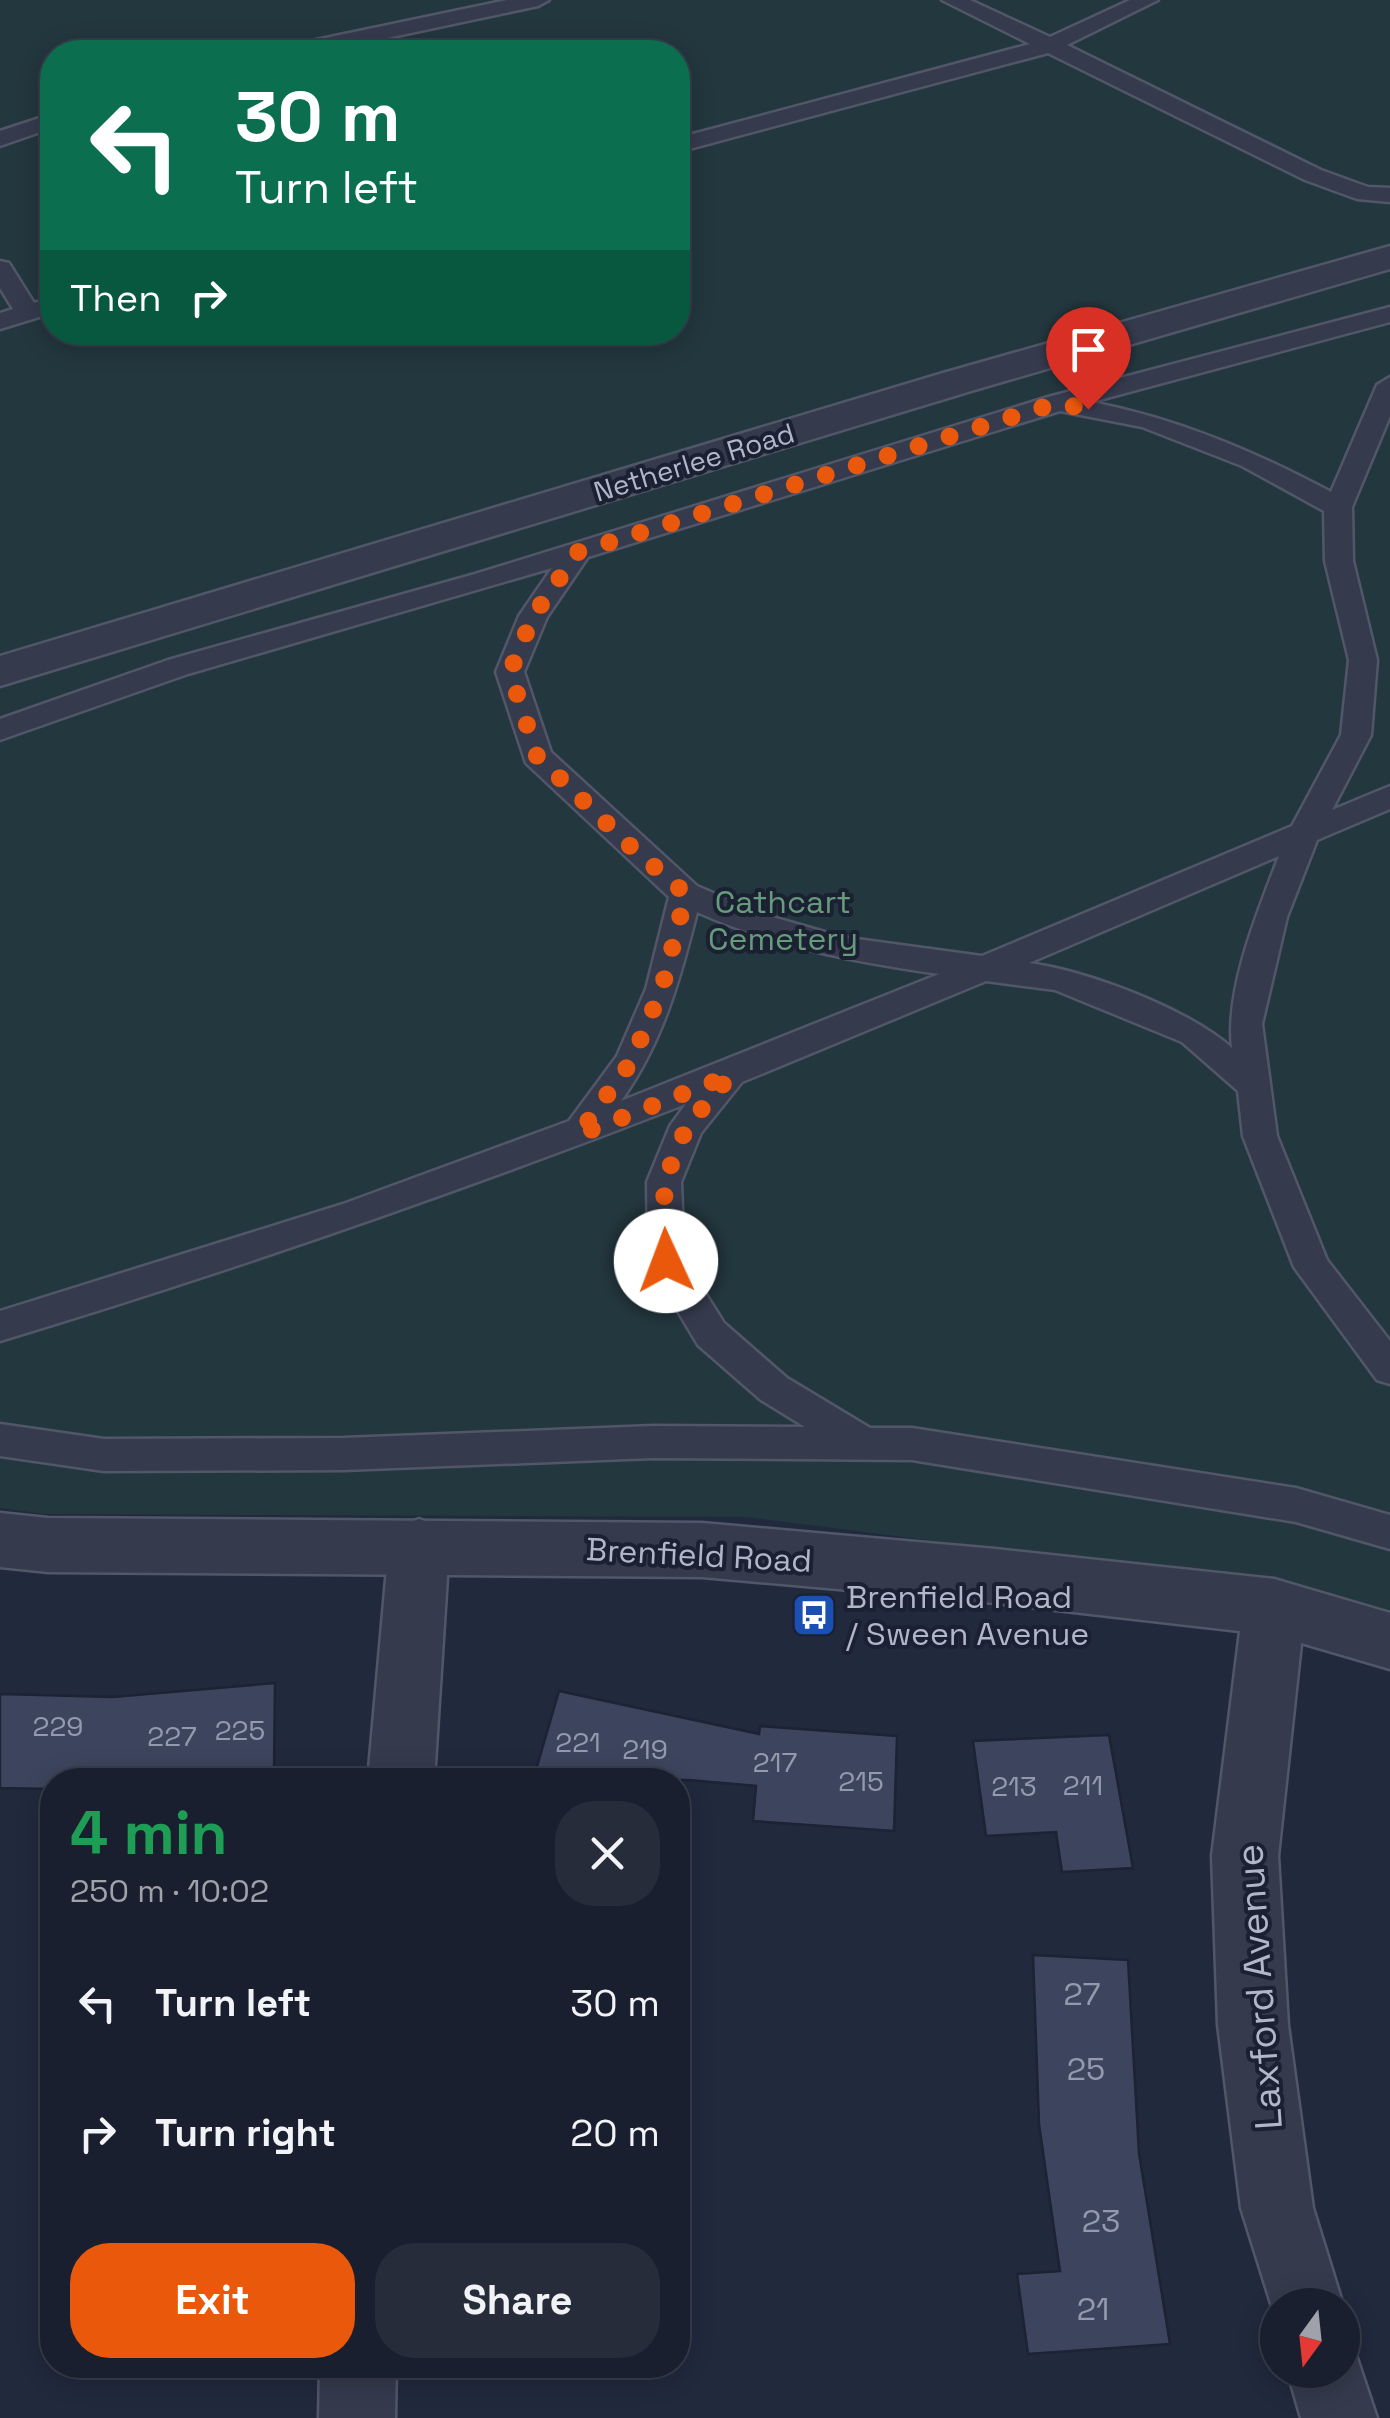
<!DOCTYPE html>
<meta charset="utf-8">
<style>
:root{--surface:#191f2e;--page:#262c3a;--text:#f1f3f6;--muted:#9fa2aa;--line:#373d4a;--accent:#ea580c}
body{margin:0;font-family:"Space Grotesk",sans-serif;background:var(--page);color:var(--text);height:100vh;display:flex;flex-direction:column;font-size:38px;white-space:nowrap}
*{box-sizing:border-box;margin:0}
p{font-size:32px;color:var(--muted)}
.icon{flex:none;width:55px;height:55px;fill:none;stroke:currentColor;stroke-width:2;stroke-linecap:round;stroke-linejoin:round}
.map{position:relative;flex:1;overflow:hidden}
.panel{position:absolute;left:40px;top:1768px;width:650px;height:610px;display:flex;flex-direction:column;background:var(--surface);border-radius:40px;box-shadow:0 5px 25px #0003,0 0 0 2px var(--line)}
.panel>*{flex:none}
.guide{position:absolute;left:40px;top:40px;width:650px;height:305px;border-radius:40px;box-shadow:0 5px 25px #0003,0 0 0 2px var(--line);background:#0b6e4f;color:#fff;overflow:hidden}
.needle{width:65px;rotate:195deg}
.fabs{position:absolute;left:1260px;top:2288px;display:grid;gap:20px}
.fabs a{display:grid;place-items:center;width:100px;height:100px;border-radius:50%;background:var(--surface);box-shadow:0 5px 25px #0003,0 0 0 2px var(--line);font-size:50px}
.pin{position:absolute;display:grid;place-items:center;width:85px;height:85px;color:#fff;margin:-102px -42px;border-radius:50% 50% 50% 0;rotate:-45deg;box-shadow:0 0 10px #0007}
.pin .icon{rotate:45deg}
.me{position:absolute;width:110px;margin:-55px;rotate:358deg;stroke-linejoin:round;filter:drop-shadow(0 0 8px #0008)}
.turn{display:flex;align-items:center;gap:35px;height:210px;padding:0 30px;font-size:45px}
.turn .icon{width:130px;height:130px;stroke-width:2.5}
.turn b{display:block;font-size:70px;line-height:85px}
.then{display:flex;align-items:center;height:95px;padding:0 30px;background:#0003;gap:20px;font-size:38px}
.round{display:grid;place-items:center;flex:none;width:105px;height:105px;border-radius:40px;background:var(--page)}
.headline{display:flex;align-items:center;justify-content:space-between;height:170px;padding:0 30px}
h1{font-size:60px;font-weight:800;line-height:75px;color:#1e9e55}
.action{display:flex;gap:20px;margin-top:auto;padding:20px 30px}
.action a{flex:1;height:115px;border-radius:40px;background:var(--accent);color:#fff;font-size:40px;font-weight:800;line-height:115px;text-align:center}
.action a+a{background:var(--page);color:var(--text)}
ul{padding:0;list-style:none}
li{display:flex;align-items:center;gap:30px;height:130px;padding:0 30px}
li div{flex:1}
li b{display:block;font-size:38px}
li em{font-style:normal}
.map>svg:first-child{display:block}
.green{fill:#23373e;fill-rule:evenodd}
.building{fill:#3d455e;stroke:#1d2234;stroke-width:2.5}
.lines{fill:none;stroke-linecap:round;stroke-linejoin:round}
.service-casing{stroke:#515668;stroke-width:5}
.minor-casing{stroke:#515668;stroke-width:5}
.tertiary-casing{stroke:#515668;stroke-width:5}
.service{fill:#353b4d;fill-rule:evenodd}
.minor{fill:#353b4d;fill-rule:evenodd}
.tertiary{fill:#353b4d;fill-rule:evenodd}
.route{stroke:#ea580c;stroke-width:18;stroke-dasharray:0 32.4}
.labels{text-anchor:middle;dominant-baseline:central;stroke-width:8;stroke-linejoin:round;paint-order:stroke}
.far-street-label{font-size:28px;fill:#b1b6c9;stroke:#1b2032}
.number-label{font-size:28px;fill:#949aae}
.park-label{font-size:32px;fill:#669b7b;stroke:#1b2032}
.street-label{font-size:32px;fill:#b1b6c9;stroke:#1b2032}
.poi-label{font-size:32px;fill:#b1b6c9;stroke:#1b2032;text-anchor:start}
.near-number-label{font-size:32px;fill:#949aae}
.near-street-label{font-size:38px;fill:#b1b6c9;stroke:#1b2032}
</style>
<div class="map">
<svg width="1390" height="2418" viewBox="0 0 1390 2418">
<rect width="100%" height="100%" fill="#21293d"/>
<path class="green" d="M 0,0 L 1390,0 L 1390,1614 L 1288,1586 L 746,1517 L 44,1514 L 0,1508 ZM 52,52 L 678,52 L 678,332 L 52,332 Z"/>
<path class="building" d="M 275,1683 L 274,1770 L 264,1771 L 263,1780 L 52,1780 L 52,1789 L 0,1788 L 0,1694 L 113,1697 Z
M 559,1691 L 759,1734 L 760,1726 L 897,1736 L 894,1831 L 753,1821 L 756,1786 L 689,1780 L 533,1780 Z
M 1109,1735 L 1133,1868 L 1062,1872 L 1056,1832 L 986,1836 L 973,1741 Z
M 1033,1955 L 1128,1960 L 1139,2153 L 1170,2344 L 1028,2354 L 1017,2274 L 1060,2271 L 1039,2124 Z"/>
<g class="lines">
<defs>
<path id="service" d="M 507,0 L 549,0 L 538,6 L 321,52 L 281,52 L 292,45 Z
M 942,0 L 970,0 L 1050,37 L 1130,0 L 1158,0 L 1067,45 L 1321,170 L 1368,187 L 1390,188 L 1390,202 L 1357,199 L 1305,180 L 1048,53 L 678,152 L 678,138 L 1030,44 Z
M 52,114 L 52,128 L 0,146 L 0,131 Z
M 0,261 L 9,263 L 34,303 L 52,298 L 52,313 L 0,329 L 0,313 L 13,309 L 0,288 Z
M 1390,307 L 1390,322 L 1092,402 C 1178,419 1254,451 1331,492 L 1377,385 L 1390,377 L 1390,416 L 1352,507 L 1353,561 L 1377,660 L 1371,735 L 1332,810 L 1390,786 L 1390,809 L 1317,840 L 1287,917 L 1262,1024 L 1277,1136 L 1327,1260 L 1390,1341 L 1390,1384 L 1377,1380 L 1294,1267 L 1243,1136 L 1238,1091 L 1182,1042 L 1055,990 L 986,981 L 742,1082 L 701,1133 L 681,1182 L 684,1259 L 724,1323 L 787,1378 L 870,1428 L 912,1428 L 1296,1488 L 1390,1515 L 1390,1549 L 1296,1522 L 912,1460 L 653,1458 L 344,1470 L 104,1471 L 0,1456 L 0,1424 L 104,1439 L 344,1438 L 653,1426 L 805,1427 L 761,1400 L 698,1345 L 648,1261 L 647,1182 L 670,1126 L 686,1104 C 461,1191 232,1271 0,1341 L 0,1311 L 343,1204 L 569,1121 L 617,1056 L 646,989 L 669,897 L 526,763 L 496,672 L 519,616 L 552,568 L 188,674 L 0,740 L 0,719 L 168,660 L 475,574 L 1048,397 ZM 1060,411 L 1142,427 L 1242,466 L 1324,511 L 1325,561 L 1349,660 L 1341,735 L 1292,826 L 982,956 L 842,937 L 762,914 L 697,886 L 551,752 L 524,672 L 547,617 L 588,557 ZM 1279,856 C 1258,911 1225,989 1232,1048 C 1188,1009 1088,971 1029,963 ZM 697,912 C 775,947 855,962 939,974 L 621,1101 C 662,1044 680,980 697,912 Z"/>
<path id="minor" d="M 1390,246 L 1390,269 L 971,391 L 0,686 L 0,656 L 943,373 Z
M 419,1519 L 441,1527 L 449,1546 L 434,1780 L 368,1780 L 389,1546 L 397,1527 Z
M 1274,1579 L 1296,1587 L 1305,1607 L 1278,1856 L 1288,2025 L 1313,2208 L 1343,2305 L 1278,2305 L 1278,2326 L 1241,2208 L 1218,2025 L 1212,1856 L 1243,1607 L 1252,1587 Z
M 1342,2340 L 1352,2343 L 1377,2418 L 1301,2418 L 1287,2370 L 1342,2370 Z
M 320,2365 L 396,2365 L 395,2418 L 319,2418 Z"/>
<path id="tertiary" d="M 0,1513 L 48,1518 L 702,1523 L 995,1549 L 1274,1579 L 1390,1613 L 1390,1669 L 1274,1635 L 995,1603 L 702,1577 L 48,1572 L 0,1567 Z"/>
</defs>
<use href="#service" class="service-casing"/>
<use href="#minor" class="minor-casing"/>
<use href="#tertiary" class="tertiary-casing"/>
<use href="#service" class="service"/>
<use href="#minor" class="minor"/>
<use href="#tertiary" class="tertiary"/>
</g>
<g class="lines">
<path class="route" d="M 666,1261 L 664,1182 L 687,1126 L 731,1075 L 578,1135 L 631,1062 L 662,988 L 686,894 L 629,845 L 537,756 L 510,672 L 533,616 L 578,552 L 1057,403 L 1088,409"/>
</g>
<defs>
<symbol id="bus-square" viewBox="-11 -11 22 22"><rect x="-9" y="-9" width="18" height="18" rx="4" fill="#1a4fb4" stroke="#1b2032"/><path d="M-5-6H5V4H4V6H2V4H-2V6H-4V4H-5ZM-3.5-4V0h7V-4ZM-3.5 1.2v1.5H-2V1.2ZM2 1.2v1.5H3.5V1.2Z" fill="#fff"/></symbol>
</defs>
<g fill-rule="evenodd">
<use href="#bus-square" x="789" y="1590" width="50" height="50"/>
</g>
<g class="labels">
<g class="far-street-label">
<text transform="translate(694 462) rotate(-17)">Netherlee Road</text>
</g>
<g class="number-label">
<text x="58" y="1726">229</text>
<text x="240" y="1730">225</text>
<text x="172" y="1736">227</text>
<text x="578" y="1742">221</text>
<text x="645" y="1749">219</text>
<text x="775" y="1762">217</text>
<text x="861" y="1781">215</text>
<text x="1083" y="1785">211</text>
<text x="1014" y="1786">213</text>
</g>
<g class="park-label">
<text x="783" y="902">Cathcart<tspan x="783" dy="37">Cemetery</tspan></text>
</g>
<g class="street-label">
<text transform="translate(699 1555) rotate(3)">Brenfield Road</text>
</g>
<g class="poi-label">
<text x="846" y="1597">Brenfield Road<tspan x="846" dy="37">/ Sween Avenue</tspan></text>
</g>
<g class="near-number-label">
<text x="1082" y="1994">27</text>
<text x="1086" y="2069">25</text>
<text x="1101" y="2221">23</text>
<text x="1093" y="2309">21</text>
</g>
<g class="near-street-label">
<text transform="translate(1259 1987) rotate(-94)">Laxford Avenue</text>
</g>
</g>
</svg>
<div class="fabs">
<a><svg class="needle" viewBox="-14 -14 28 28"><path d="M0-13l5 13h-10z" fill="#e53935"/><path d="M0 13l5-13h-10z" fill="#9fa2aa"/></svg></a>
</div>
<div class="pin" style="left:1088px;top:409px;background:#d93025"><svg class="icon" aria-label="arrive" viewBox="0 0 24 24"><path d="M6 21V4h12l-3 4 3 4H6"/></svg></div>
<svg class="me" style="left:666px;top:1261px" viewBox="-20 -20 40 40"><circle r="19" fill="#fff"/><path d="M0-13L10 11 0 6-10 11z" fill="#ea580c"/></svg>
<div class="guide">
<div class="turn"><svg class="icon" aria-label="left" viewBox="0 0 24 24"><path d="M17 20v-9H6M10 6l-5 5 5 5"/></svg><div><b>30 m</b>Turn left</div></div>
<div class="then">Then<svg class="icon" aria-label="right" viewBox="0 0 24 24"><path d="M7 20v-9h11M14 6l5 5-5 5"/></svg></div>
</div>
<section class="panel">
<div class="headline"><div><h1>4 min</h1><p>250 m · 10:02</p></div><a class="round"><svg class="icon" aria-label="close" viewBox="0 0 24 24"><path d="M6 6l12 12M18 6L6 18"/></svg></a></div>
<ul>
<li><svg class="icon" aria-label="left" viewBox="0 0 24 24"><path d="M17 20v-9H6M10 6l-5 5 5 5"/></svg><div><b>Turn left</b></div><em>30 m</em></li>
<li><svg class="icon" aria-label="right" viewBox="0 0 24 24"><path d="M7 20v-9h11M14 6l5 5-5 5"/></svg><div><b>Turn right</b></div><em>20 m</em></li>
</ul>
<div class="action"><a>Exit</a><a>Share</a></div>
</section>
</div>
